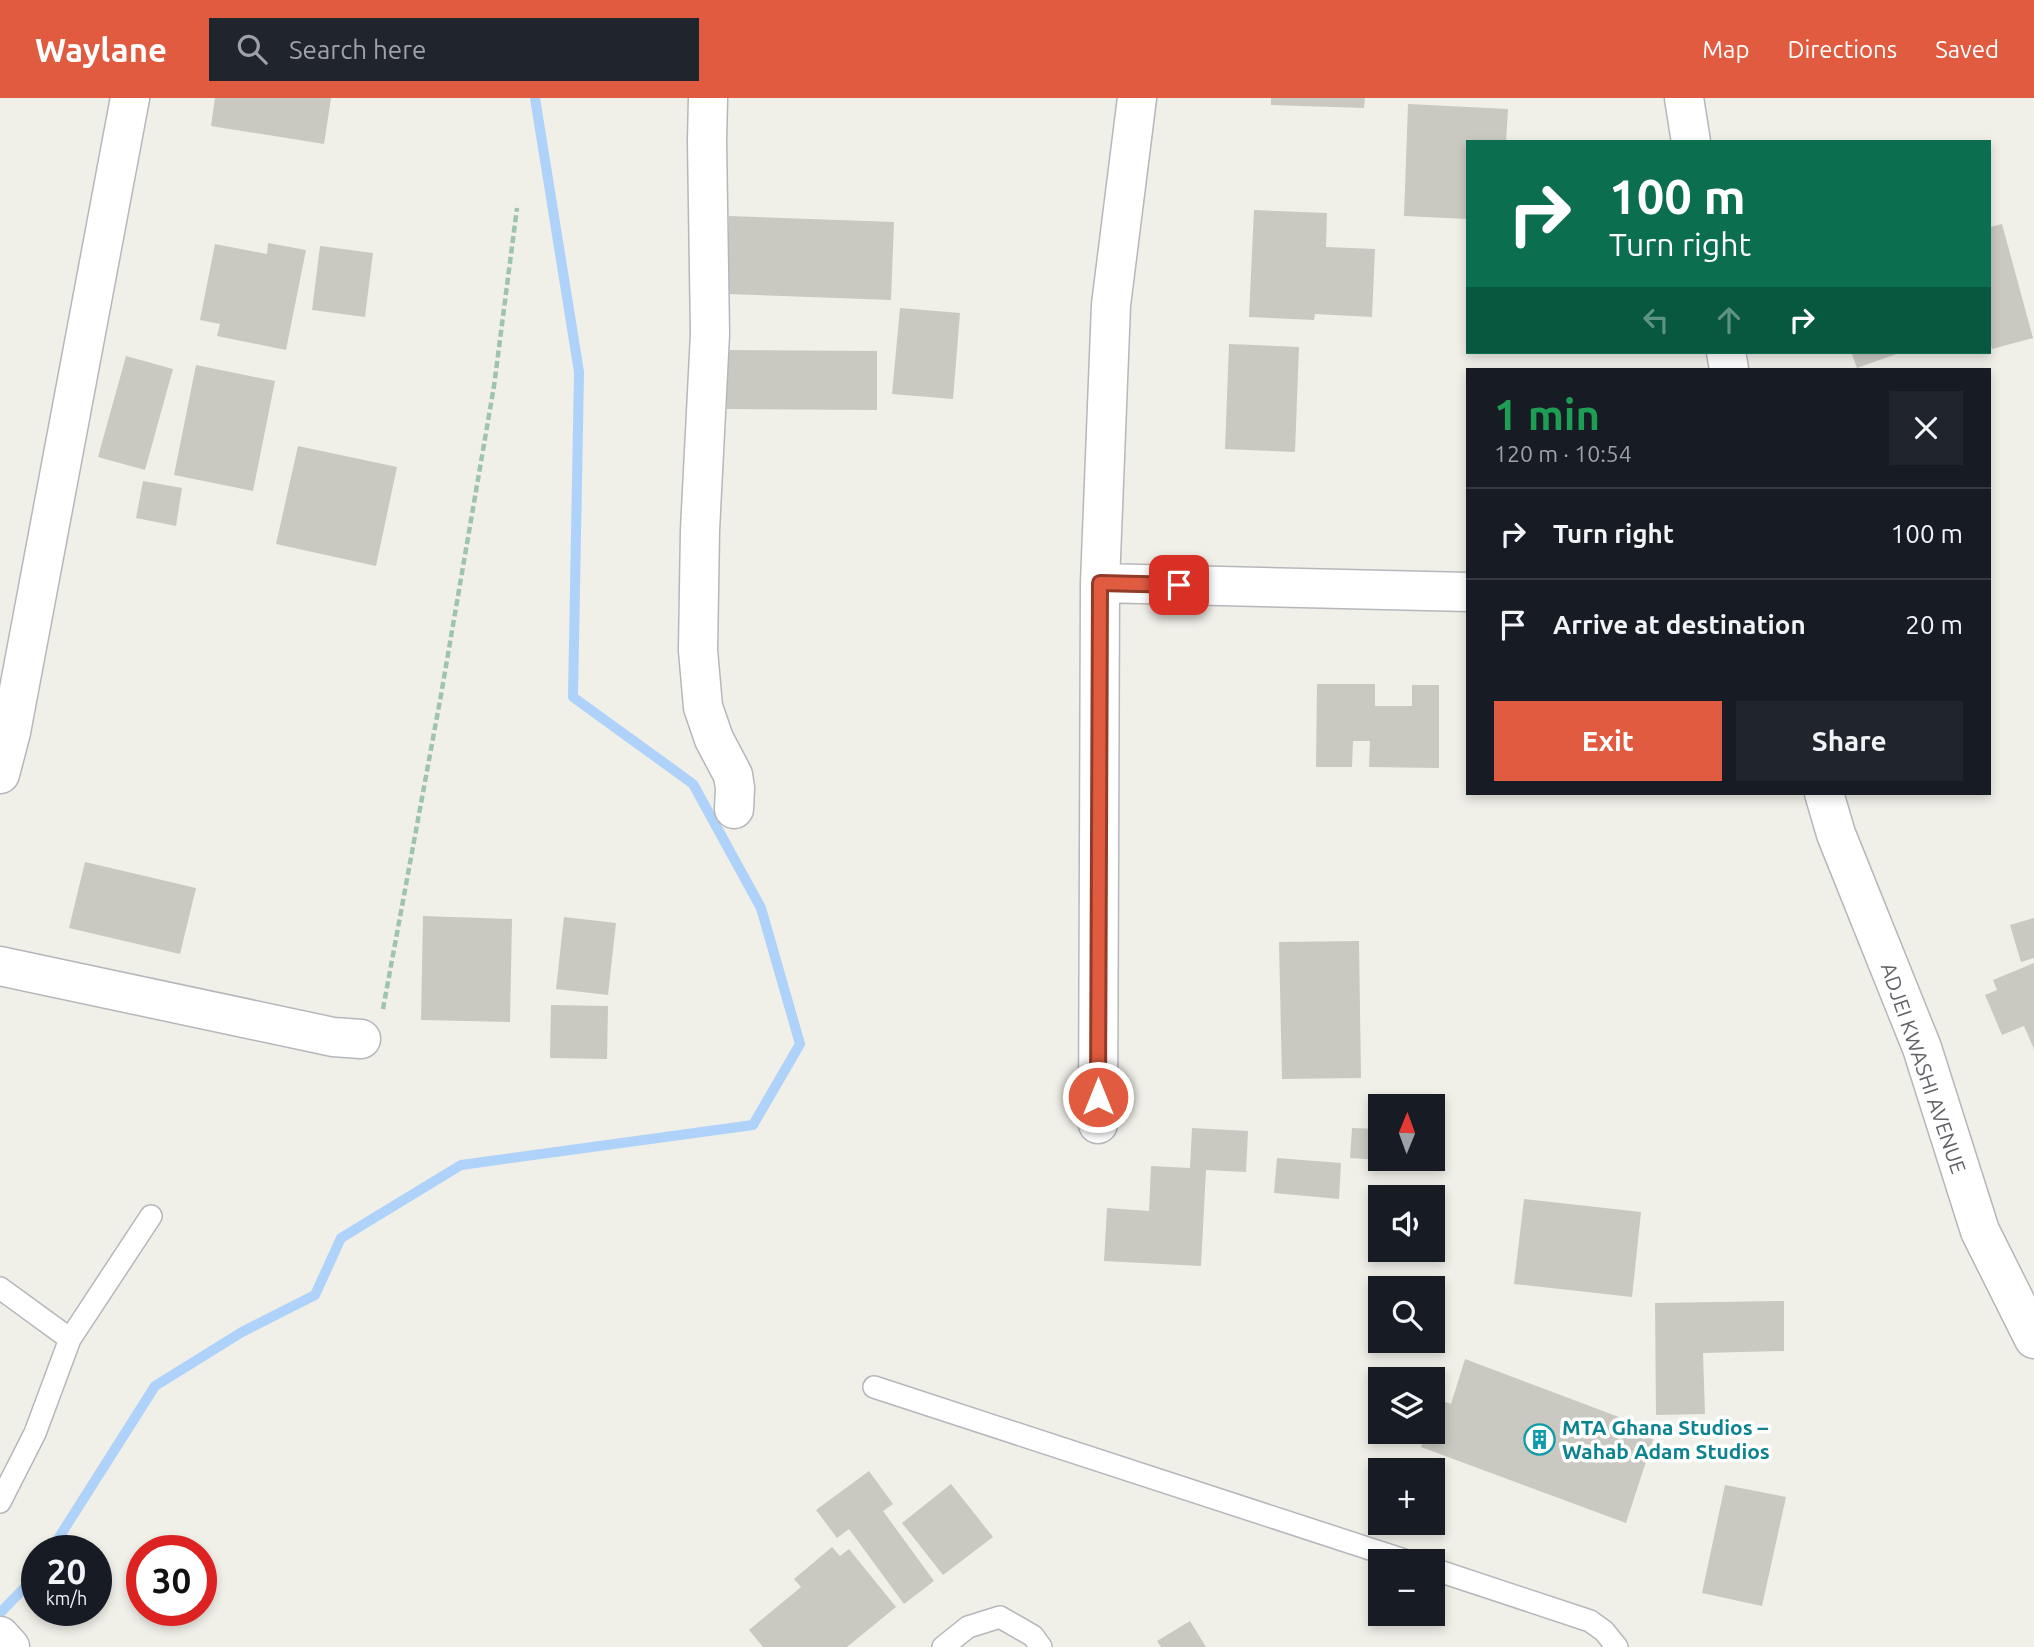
<!DOCTYPE html>
<meta charset="utf-8">
<style>
:root{--surface:#171b24;--page:#20242c;--text:#f1f3f6;--muted:#9ea1a6;--line:#363941;--accent:#e05b3f}
body{margin:0;font-family:Ubuntu,sans-serif;background:var(--page);color:var(--text);height:100vh;display:flex;flex-direction:column;font-size:26px;white-space:nowrap}
*{box-sizing:border-box;margin:0}
p{font-size:23px;color:var(--muted)}
.icon{flex:none;width:38px;height:38px;fill:none;stroke:currentColor;stroke-width:2;stroke-linecap:round;stroke-linejoin:round}
.map{position:relative;flex:1;overflow:hidden}
.sheet{position:absolute;left:1466px;top:270px;width:525px;height:427px;display:flex;flex-direction:column;background:var(--surface);border-radius:0px;box-shadow:0 4px 10px #0003}
.sheet>*{flex:none}
.hud{position:absolute;left:1466px;top:42px;width:525px;height:214px;border-radius:0px;box-shadow:0 4px 10px #0003;background:#0b6e4f;color:#fff;overflow:hidden}
.needle{width:46px;rotate:1deg}
.tools{position:absolute;left:1368px;top:996px;display:grid;gap:14px}
.tools a{display:grid;place-items:center;width:77px;height:77px;border-radius:0px;background:var(--surface);box-shadow:0 4px 10px #0003;font-size:35px}
.speed{position:absolute;left:21px;top:1437px;display:flex;gap:14px;font-size:35px;font-weight:700;text-align:center}
.speed>*{display:grid;place-content:center;width:91px;height:91px;border-radius:50%;background:var(--surface);box-shadow:0 4px 10px #0003;line-height:1}
.speed small{font-size:18px;font-weight:400}
.speed .limit{border:10px solid #d22;background:#fff;color:#111}
.pin{position:absolute;display:grid;place-items:center;width:60px;height:60px;color:#fff;margin:-30px;border-radius:14px;box-shadow:0 4px 10px #0006}
.me{position:absolute;width:77px;margin:-38px;rotate:0deg;stroke-linejoin:round;filter:drop-shadow(0 0 5px #0008)}
.turn{display:flex;align-items:center;gap:24px;height:147px;padding:0 28px;font-size:32px}
.turn .icon{width:91px;height:91px;stroke-width:2.5}
.turn b{display:block;font-size:49px;line-height:60px}
.lanes{display:flex;align-items:center;height:66px;padding:0 28px;background:#0003;justify-content:center;gap:35px;direction:ltr}
.lanes .off{opacity:.35}
.round{display:grid;place-items:center;flex:none;width:74px;height:74px;border-radius:0px;background:var(--page)}
.overview{display:flex;align-items:center;justify-content:space-between;height:119px;padding:0 28px}
h1{font-size:42px;font-weight:700;line-height:52px;color:#1e9e55}
.cta{display:flex;gap:14px;margin-top:auto;padding:14px 28px}
.cta a{flex:1;height:80px;border-radius:0px;background:var(--accent);color:#fff;font-size:28px;font-weight:700;line-height:80px;text-align:center}
.cta a+a{background:var(--page);color:var(--text)}
ul{padding:0;list-style:none}
li{display:flex;align-items:center;gap:21px;height:91px;padding:0 28px;border-top:2px solid var(--line)}
li div{flex:1}
li b{display:block;font-size:26px}
li em{font-style:normal}
header{display:flex;align-items:center;gap:42px;box-sizing:border-box;height:98px;padding:0 35px;background:var(--accent);color:#fff}
header strong{font-size:33px}
nav{display:flex;gap:38px;margin-inline-start:auto;font-size:24px}
.search{width:490px;height:63px;background:var(--page);display:flex;align-items:center;gap:18px;box-sizing:border-box;padding:0 24px;border-radius:0px;color:var(--muted);font-size:26px}
.map>svg:first-child{display:block}
.lines{fill:none;stroke-linecap:round;stroke-linejoin:round}
.stream{stroke:#aed2fa;stroke-width:10}
.building{fill:#c9c9c2}
.service-casing{stroke:#b5b7bb;stroke-width:24}
.minor-casing{stroke:#b5b7bb;stroke-width:41}
.tertiary-casing{stroke:#b5b7bb;stroke-width:41}
.path{stroke:#9fc4ad;stroke-width:4.5;stroke-dasharray:7 3.5;stroke-linecap:butt}
.service{stroke:#fff;stroke-width:21}
.minor{stroke:#fff;stroke-width:38}
.tertiary{stroke:#fff;stroke-width:38}
.route-casing{stroke:#923b29;stroke-width:18}
.route{stroke:#e05b3f;stroke-width:12}
.labels{text-anchor:middle;dominant-baseline:central;stroke-width:7;stroke-linejoin:round;paint-order:stroke}
.street-label{font-size:21px;fill:#5f6267;stroke:#fff}
.culture-label{font-size:21px;font-weight:bold;fill:#0d838f;stroke:#fff;text-anchor:start}
</style>
<header>
<strong>Waylane</strong>
<div class="search"><svg class="icon" aria-label="search" viewBox="0 0 24 24"><circle cx="10" cy="10" r="6"/><path d="M15 15l6 6"/></svg>Search here</div>
<nav><a>Map</a><a>Directions</a><a>Saved</a></nav>
</header>
<div class="map">
<svg width="2034" height="1549" viewBox="0 0 2034 1549">
<rect width="100%" height="100%" fill="#f0efe8"/>
<g class="lines">
<path class="stream" d="M 51,1452 L 155,1288 L 242,1234 L 315,1197 L 341,1140 L 461,1067 L 753,1027 L 800,946 L 761,810 L 693,686 L 573,599 L 579,274 L 535,0
M 0,1515 L 31,1483 L 37,1474"/>
</g>
<path class="building" d="M 215,0 L 331,0 L 324,46 L 211,28 Z
M 1271,0 L 1365,0 L 1364,10 L 1271,7 Z
M 1408,6 L 1508,11 L 1506,44 L 1468,44 L 1468,121 L 1404,118 Z
M 1254,112 L 1327,115 L 1326,149 L 1375,151 L 1372,219 L 1315,216 L 1314,222 L 1249,219 Z
M 729,118 L 894,124 L 891,202 L 727,196 Z
M 2002,126 L 2033,240 L 1992,251 L 1990,243 L 1990,129 Z
M 268,145 L 306,152 L 286,252 L 217,238 L 220,226 L 200,222 L 215,146 L 267,156 Z
M 320,148 L 373,155 L 365,219 L 312,212 Z
M 900,210 L 960,215 L 953,301 L 892,296 Z
M 1229,246 L 1299,249 L 1295,354 L 1225,351 Z
M 727,252 L 877,253 L 877,312 L 727,311 Z
M 1851,254 L 1902,254 L 1857,270 Z
M 126,258 L 173,271 L 145,372 L 98,359 Z
M 196,267 L 275,283 L 253,393 L 174,377 Z
M 298,348 L 397,369 L 376,468 L 276,446 Z
M 143,383 L 182,390 L 176,428 L 136,420 Z
M 1317,586 L 1375,586 L 1375,608 L 1412,608 L 1412,587 L 1439,587 L 1439,670 L 1369,669 L 1370,643 L 1353,643 L 1352,669 L 1316,669 Z
M 85,764 L 196,790 L 180,856 L 69,830 Z
M 423,818 L 512,821 L 510,924 L 421,922 Z
M 564,819 L 616,825 L 608,897 L 556,891 Z
M 2034,820 L 2034,860 L 2021,864 L 2010,827 Z
M 1359,843 L 1361,980 L 1282,981 L 1279,844 Z
M 2034,865 L 2034,951 L 2024,928 L 2002,937 L 1985,897 L 1997,892 L 1993,882 Z
M 551,907 L 608,908 L 607,961 L 550,960 Z
M 1192,1030 L 1248,1033 L 1246,1074 L 1206,1072 L 1201,1168 L 1104,1163 L 1107,1110 L 1149,1113 L 1151,1068 L 1190,1070 Z
M 1352,1030 L 1381,1031 L 1381,1062 L 1350,1060 Z
M 1277,1060 L 1341,1065 L 1339,1101 L 1274,1095 Z
M 1524,1101 L 1641,1114 L 1632,1199 L 1514,1186 Z
M 1784,1203 L 1784,1253 L 1703,1255 L 1705,1316 L 1656,1317 L 1655,1205 Z
M 1465,1261 L 1656,1333 L 1626,1425 L 1421,1349 L 1426,1334 L 1433,1334 L 1433,1313 L 1437,1301 L 1451,1306 Z
M 869,1373 L 893,1406 L 883,1413 L 934,1483 L 904,1506 L 849,1431 L 837,1440 L 816,1412 Z
M 951,1386 L 993,1439 L 943,1477 L 902,1425 Z
M 1725,1387 L 1786,1399 L 1762,1508 L 1702,1495 Z
M 832,1449 L 840,1458 L 849,1451 L 896,1509 L 847,1549 L 763,1549 L 749,1532 L 801,1489 L 794,1481 Z
M 1190,1523 L 1206,1549 L 1161,1549 L 1157,1543 Z"/>
<g class="lines">
<defs>
<path id="service" d="M 0,1190 L 70,1241
M 874,1289 L 1407,1463
M 0,1404 L 35,1335 L 70,1241 L 151,1118
M 1433,1471 L 1590,1523 L 1604,1533 L 1617,1549
M 943,1549 L 968,1529 L 1000,1519 L 1033,1538 L 1041,1549"/>
<path id="minor" d="M 708,0 L 707,43 L 710,236 L 700,432 L 698,552 L 703,609 L 714,641 L 733,677 L 735,690 L 734,711
M 1684,0 L 1691,44
M 1726,254 L 1729,271
M 1100,485 L 1468,494
M 0,676 L 11,634 L 130,0
M 1824,695 L 1836,736 L 1922,950 L 1980,1133 L 2034,1241
M 0,868 L 333,939 L 361,941
M 1098,1026 L 1100,485 L 1111,207 L 1137,0"/>
<path id="tertiary" d="M 0,1538 L 10,1549"/>
</defs>
<use href="#service" class="service-casing"/>
<use href="#minor" class="minor-casing"/>
<use href="#tertiary" class="tertiary-casing"/>
<path class="path" d="M 383,911 L 441,597 L 494,288 L 517,110"/>
<use href="#service" class="service"/>
<use href="#minor" class="minor"/>
<use href="#tertiary" class="tertiary"/>
</g>
<g class="lines">
<defs>
<path id="route" d="M 1098,999 L 1100,485 L 1179,487"/>
</defs>
<use href="#route" class="route-casing"/>
<use href="#route" class="route"/>
</g>
<defs>
<symbol id="building-ring" viewBox="-11 -11 22 22"><circle r="9.5" fill="#fff" stroke="#0f9aa8" stroke-width="1.5"/><path d="M-4-6H4V6H1V3H-1V6H-4ZM-2.5-4.3h1.7v1.8h-1.7ZM.8-4.3h1.7v1.8H.8ZM-2.5-1h1.7V.8h-1.7ZM.8-1h1.7V.8H.8Z" fill="#0f9aa8"/></symbol>
</defs>
<g fill-rule="evenodd">
<use href="#building-ring" x="1522" y="1324" width="35" height="35"/>
</g>
<g class="labels">
<g class="street-label">
<text transform="translate(1924 970) rotate(71)">ADJEI KWASHI AVENUE</text>
</g>
<g class="culture-label">
<text x="1562" y="1329">MTA Ghana Studios –<tspan x="1562" dy="24">Wahab Adam Studios</tspan></text>
</g>
</g>
</svg>
<div class="tools">
<a><svg class="needle" viewBox="-14 -14 28 28"><path d="M0-13l5 13h-10z" fill="#e53935"/><path d="M0 13l5-13h-10z" fill="#9ea1a6"/></svg></a>
<a><svg class="icon" aria-label="sound" viewBox="0 0 24 24"><path d="M4 9h4l5-4v14l-5-4H4zM17 9q2 3 0 6"/></svg></a>
<a><svg class="icon" aria-label="search" viewBox="0 0 24 24"><circle cx="10" cy="10" r="6"/><path d="M15 15l6 6"/></svg></a>
<a><svg class="icon" aria-label="layers" viewBox="0 0 24 24"><path d="M12 4l9 5-9 5-9-5zM3 14l9 5 9-5"/></svg></a>
<a>+</a>
<a>−</a>
</div>
<div class="speed"><div>20<small>km/h</small></div><div class="limit">30</div></div>
<div class="pin" style="left:1179px;top:487px;background:#d93025"><svg class="icon" aria-label="arrive" viewBox="0 0 24 24"><path d="M6 21V4h12l-3 4 3 4H6"/></svg></div>
<svg class="me" style="left:1098px;top:999px" viewBox="-20 -20 40 40"><circle r="17" fill="#e05b3f" stroke="#fff" stroke-width="3"/><path d="M0-11L8 9 0 5-8 9z" fill="#fff"/></svg>
<div class="hud">
<div class="turn"><svg class="icon" aria-label="right" viewBox="0 0 24 24"><path d="M7 20v-9h11M14 6l5 5-5 5"/></svg><div><b>100 m</b>Turn right</div></div>
<div class="lanes"><svg class="icon off" aria-label="left" viewBox="0 0 24 24"><path d="M17 20v-9H6M10 6l-5 5 5 5"/></svg><svg class="icon off" aria-label="ahead" viewBox="0 0 24 24"><path d="M12 20V5M6 11l6-6 6 6"/></svg><svg class="icon" aria-label="right" viewBox="0 0 24 24"><path d="M7 20v-9h11M14 6l5 5-5 5"/></svg></div>
</div>
<section class="sheet">
<div class="overview"><div><h1>1 min</h1><p>120 m · 10:54</p></div><a class="round"><svg class="icon" aria-label="close" viewBox="0 0 24 24"><path d="M6 6l12 12M18 6L6 18"/></svg></a></div>
<ul>
<li><svg class="icon" aria-label="right" viewBox="0 0 24 24"><path d="M7 20v-9h11M14 6l5 5-5 5"/></svg><div><b>Turn right</b></div><em>100 m</em></li>
<li><svg class="icon" aria-label="arrive" viewBox="0 0 24 24"><path d="M6 21V4h12l-3 4 3 4H6"/></svg><div><b>Arrive at destination</b></div><em>20 m</em></li>
</ul>
<div class="cta"><a>Exit</a><a>Share</a></div>
</section>
</div>
